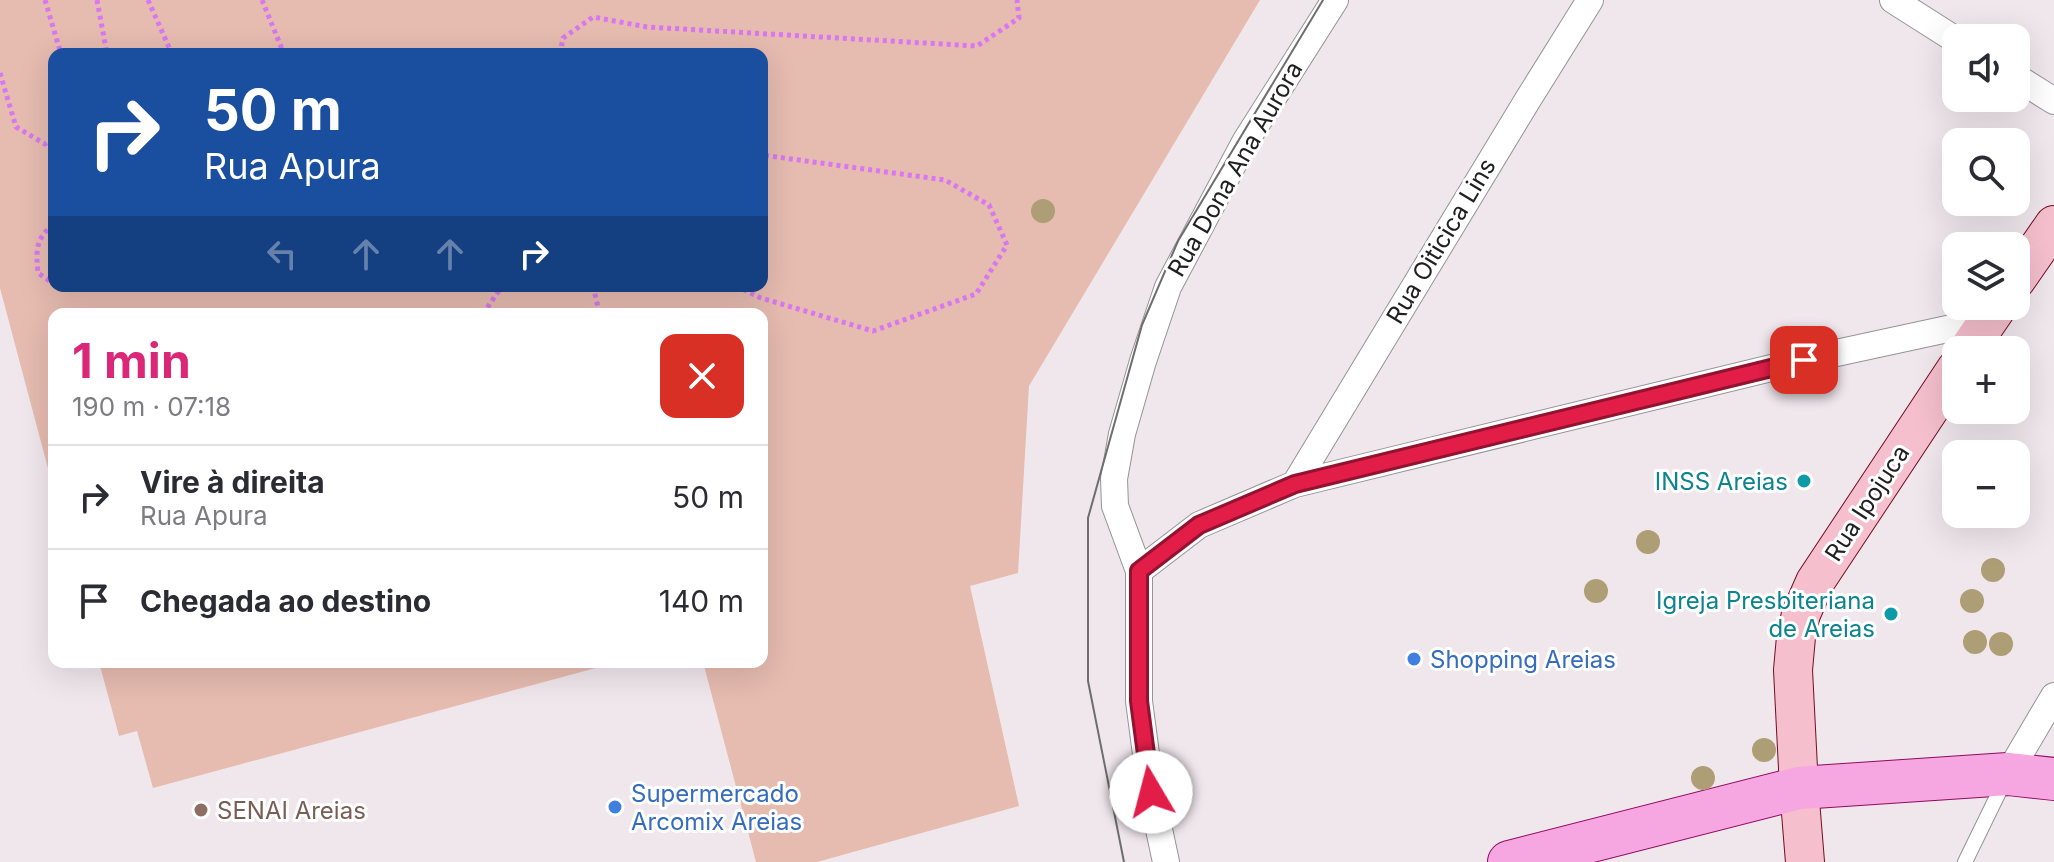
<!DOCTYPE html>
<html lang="pt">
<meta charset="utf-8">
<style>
:root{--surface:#fff;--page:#f7f7f7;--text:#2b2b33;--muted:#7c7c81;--line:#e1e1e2;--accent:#db2777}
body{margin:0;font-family:Inter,sans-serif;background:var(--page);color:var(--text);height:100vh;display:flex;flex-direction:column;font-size:30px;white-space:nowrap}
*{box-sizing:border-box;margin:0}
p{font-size:26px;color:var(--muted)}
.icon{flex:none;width:44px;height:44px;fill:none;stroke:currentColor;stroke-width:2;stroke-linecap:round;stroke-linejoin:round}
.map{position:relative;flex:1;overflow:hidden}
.side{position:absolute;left:48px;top:308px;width:720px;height:360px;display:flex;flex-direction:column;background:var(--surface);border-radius:16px;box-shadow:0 8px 32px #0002}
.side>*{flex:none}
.banner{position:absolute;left:48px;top:48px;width:720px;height:244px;border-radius:16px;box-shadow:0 8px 32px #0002;background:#1a4fa0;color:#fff;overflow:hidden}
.tools{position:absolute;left:1942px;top:24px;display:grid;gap:16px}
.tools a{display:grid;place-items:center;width:88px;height:88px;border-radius:16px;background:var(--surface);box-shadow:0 8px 32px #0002;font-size:40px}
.pin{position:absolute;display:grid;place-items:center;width:68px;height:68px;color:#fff;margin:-34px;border-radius:16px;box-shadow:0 4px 12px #0006}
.me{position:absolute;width:88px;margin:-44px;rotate:352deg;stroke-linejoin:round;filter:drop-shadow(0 0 6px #0008)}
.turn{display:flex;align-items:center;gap:28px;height:168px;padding:0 24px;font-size:36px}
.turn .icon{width:104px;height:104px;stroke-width:2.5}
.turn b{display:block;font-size:56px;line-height:68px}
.lanes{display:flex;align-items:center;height:76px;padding:0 24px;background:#0003;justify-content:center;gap:40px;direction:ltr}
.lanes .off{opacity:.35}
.round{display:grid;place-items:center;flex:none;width:84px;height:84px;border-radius:16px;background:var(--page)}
.head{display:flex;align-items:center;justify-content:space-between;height:136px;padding:0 24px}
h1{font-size:48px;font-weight:700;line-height:60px;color:var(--accent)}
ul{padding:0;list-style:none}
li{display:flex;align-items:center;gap:24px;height:104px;padding:0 24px;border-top:2px solid var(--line)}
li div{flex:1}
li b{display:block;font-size:30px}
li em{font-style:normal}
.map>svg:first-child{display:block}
.grass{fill:#e6bbb0;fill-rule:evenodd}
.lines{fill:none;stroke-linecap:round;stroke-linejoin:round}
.service-casing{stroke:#949494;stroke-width:16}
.minor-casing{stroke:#949494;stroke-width:28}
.secondary-casing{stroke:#710d20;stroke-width:40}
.primary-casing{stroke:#910a60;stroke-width:44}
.path{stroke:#d877f1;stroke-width:5;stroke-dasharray:4 4;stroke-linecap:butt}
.service{stroke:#fff;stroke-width:14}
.minor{stroke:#fff;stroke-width:26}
.secondary{stroke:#f5bfcd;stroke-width:38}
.primary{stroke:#f6a6e0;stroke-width:42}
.tram{stroke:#6e6e6e;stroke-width:2}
.tree{fill:#ae9e75}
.route-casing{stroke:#92132f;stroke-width:20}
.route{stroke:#e11d48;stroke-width:14}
.culture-dot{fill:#0f9aa8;stroke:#fff;stroke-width:3}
.shop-dot{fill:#3f7fe0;stroke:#fff;stroke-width:3}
.education-dot{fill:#8d6e63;stroke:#fff;stroke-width:3}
.labels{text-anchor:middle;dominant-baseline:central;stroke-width:6;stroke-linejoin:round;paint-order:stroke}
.street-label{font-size:24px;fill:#202020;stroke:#fff}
.culture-label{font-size:24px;fill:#0d838f;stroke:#fff;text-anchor:end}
.shop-label{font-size:24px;fill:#366cbe;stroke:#fff;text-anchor:start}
.education-label{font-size:24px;fill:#785e54;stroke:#fff;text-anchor:start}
</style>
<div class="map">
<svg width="2054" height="862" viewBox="0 0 2054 862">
<rect width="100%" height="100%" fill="#f0e7ec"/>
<path class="grass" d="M 0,0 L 1260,0 L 1029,386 L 1018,573 L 970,586 L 1019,806 L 817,862 L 756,862 L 703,662 L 762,662 L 762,314 L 54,314 L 54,491 L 0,288 ZM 54,54 L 762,54 L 762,286 L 54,286 Z
M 99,662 L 618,662 L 153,788 L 137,731 L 119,736 Z"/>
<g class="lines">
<defs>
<path id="service" d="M 1965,862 L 2005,780"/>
<path id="minor" d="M 1893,0 L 1956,40
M 2016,77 L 2054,101
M 1295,484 L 1527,101 L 1590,0
M 1139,571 L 1199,525 L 1295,484 L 1804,360 L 1989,320
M 2008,774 L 2054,696
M 1166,862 L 1151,792 L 1139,701 L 1139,571 L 1115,506 L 1114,479 L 1122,434 L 1143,361 L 1168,287 L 1245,142 L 1335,0"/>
<path id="secondary" d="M 2016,280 L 2054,225
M 1968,350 L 1998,306
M 1805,862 L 1799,788 L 1793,670 L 1796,637 L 1801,614 L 1815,582 L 1956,369"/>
<path id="primary" d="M 1509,862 L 1799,788 L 2008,774 L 2054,779"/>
</defs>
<use href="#service" class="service-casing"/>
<use href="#minor" class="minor-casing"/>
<use href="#secondary" class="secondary-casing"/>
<use href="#primary" class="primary-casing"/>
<path class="path" d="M 45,0 L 61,54
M 97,0 L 107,54
M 148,0 L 172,54
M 262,0 L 284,54
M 560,54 L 563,38 L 593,17 L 647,27 L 977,46 L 1019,18 L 1017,0
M 0,73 L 16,127 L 45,144 L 54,138
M 54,225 C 35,237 36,252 38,273 L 54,284
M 57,286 L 61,288 L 66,286
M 593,286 L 598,307 L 595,314
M 736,286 L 761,298 L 873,331 L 976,294 L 1007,245 L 989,205 L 945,180 L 762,155
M 483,314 L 502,286"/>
<use href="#service" class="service"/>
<use href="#minor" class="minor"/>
<use href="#secondary" class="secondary"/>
<use href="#primary" class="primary"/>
<path class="tram" d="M 1124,862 L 1088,681 L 1088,518 L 1142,325 L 1178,241 L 1323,0"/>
</g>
<g class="tree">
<circle cx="1043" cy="211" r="12"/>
<circle cx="1648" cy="542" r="12"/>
<circle cx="1993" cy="570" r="12"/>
<circle cx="1596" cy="591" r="12"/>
<circle cx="1972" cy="601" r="12"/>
<circle cx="1975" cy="642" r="12"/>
<circle cx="2001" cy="644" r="12"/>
<circle cx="1764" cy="750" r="12"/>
<circle cx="1703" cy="778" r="12"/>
</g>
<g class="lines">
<defs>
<path id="route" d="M 1151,792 L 1139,701 L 1139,571 L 1199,525 L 1295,484 L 1804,360"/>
</defs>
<use href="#route" class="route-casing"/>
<use href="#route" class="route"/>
</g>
<g class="culture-dot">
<circle cx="1804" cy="481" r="8"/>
<circle cx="1891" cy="614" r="8"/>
</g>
<g class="shop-dot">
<circle cx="1414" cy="659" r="8"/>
<circle cx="615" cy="807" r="8"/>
</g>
<circle class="education-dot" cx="201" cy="810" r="8"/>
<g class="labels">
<g class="street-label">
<text transform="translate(1235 169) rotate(-60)">Rua Dona Ana Aurora</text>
<text transform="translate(1441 241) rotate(-59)">Rua Oiticica Lins</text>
<text transform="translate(1867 503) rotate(-57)">Rua Ipojuca</text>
</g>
<g class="culture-label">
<text x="1788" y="481">INSS Areias</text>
<text x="1875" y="600">Igreja Presbiteriana<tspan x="1875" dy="28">de Areias</tspan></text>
</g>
<g class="shop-label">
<text x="1430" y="659">Shopping Areias</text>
<text x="631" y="793">Supermercado<tspan x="631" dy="28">Arcomix Areias</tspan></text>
</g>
<g class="education-label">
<text x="217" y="810">SENAI Areias</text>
</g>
</g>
</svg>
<div class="tools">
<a><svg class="icon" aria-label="sound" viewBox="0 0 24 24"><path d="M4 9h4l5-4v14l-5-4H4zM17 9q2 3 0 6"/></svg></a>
<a><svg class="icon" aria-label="search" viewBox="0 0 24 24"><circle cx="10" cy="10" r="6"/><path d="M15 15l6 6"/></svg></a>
<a><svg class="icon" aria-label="layers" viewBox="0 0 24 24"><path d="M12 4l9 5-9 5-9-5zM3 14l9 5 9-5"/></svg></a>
<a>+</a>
<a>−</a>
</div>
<div class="pin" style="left:1804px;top:360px;background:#d93025"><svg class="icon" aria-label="arrive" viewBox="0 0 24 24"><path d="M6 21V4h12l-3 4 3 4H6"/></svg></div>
<svg class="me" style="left:1151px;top:792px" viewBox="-20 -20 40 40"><circle r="19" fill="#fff"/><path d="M0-13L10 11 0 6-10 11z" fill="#e11d48"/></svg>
<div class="banner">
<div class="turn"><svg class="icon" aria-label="right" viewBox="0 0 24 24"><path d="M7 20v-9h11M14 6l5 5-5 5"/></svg><div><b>50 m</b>Rua Apura</div></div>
<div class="lanes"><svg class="icon off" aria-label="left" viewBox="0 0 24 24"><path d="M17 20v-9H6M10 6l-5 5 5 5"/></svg><svg class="icon off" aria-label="ahead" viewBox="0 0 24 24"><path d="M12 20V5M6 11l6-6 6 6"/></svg><svg class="icon off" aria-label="ahead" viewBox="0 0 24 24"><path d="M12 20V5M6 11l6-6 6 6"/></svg><svg class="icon" aria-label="right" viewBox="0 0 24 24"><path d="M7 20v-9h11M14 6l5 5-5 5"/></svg></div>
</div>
<section class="side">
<div class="head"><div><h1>1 min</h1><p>190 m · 07:18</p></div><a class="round" style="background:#d93025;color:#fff"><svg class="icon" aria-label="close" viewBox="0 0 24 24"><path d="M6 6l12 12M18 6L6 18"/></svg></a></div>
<ul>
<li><svg class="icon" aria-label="right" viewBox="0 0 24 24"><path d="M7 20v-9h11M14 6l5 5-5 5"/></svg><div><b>Vire à direita</b><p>Rua Apura</p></div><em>50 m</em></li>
<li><svg class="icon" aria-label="arrive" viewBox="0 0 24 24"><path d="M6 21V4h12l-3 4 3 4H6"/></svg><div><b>Chegada ao destino</b></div><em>140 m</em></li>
</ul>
</section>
</div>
